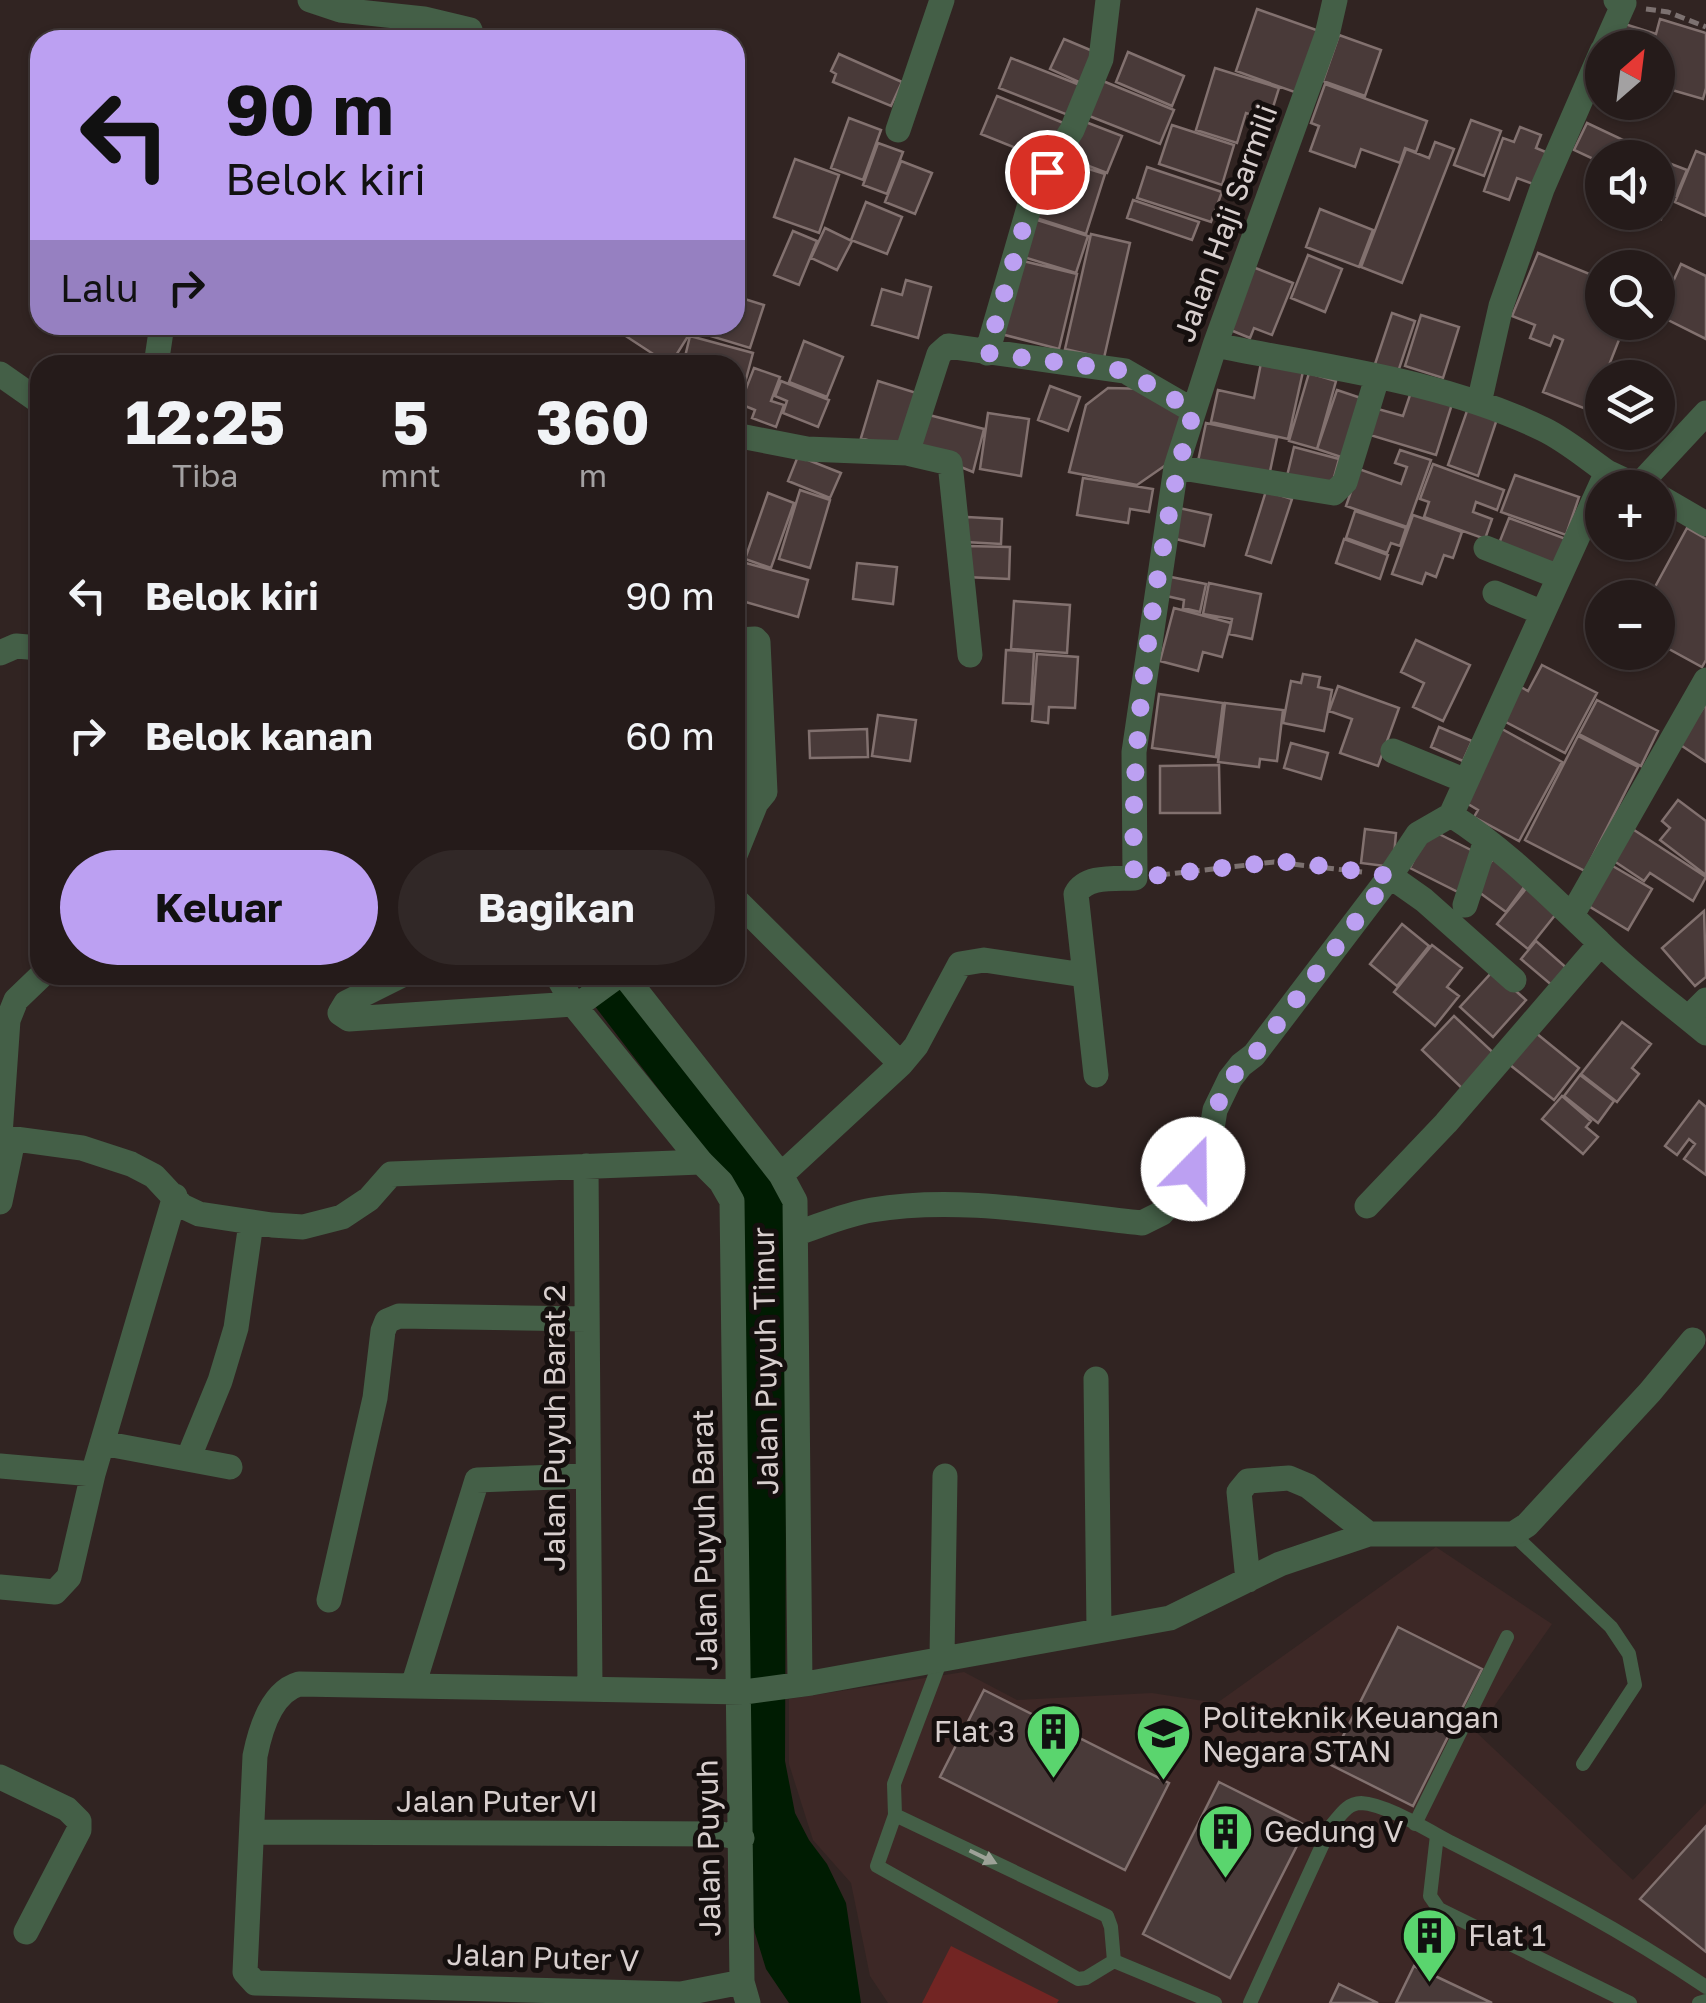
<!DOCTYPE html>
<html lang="id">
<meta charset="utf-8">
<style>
:root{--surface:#251b1a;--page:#312827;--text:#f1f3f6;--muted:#a3a1a2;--line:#423939;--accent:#bca0f2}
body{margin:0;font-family:"Golos Text",sans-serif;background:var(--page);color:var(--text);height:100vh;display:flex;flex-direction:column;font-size:38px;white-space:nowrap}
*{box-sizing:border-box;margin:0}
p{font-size:32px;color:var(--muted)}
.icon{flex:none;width:55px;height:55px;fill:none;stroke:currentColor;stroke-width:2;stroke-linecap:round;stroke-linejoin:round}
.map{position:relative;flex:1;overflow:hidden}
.side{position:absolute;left:30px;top:355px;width:715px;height:630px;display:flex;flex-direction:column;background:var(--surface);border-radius:30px;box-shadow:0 2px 8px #0004,0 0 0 2px var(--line)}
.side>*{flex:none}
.guide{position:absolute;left:30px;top:30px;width:715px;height:305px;border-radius:30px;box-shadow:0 2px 8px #0004,0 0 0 2px var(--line);background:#bca0f2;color:#111;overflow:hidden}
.needle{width:65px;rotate:28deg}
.fabs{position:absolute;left:1585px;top:30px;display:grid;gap:20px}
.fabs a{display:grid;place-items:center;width:90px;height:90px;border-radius:50%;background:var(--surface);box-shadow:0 2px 8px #0004,0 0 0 2px var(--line);font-size:50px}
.pin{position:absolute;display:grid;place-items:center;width:85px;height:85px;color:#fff;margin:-42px;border:5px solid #fff;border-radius:50%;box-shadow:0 2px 10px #0007}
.me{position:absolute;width:110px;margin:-55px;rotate:22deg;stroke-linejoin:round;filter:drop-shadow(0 0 8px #0008)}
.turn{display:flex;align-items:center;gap:35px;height:210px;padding:0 30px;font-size:45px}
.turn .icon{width:130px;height:130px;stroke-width:2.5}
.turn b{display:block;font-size:70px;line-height:85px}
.then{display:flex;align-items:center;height:95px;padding:0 30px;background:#0003;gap:20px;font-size:38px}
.eta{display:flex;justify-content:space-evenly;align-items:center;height:170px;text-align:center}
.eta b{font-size:60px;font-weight:700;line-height:70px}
.cta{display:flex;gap:20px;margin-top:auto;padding:20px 30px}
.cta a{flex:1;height:115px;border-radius:60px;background:var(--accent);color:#111;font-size:40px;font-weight:700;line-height:115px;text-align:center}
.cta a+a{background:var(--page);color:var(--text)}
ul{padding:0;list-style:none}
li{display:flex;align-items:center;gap:30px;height:140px;padding:0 30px}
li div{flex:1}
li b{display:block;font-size:38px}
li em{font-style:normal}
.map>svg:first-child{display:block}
.built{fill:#3d2826}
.green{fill:#722523}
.water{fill:#001c02}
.building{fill:#493a39;stroke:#82716f;stroke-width:2.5}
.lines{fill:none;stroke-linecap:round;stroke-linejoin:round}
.path{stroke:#7c7170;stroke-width:5;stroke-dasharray:10 5;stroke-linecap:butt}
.lane{stroke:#445f47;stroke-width:14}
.street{stroke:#445f47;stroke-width:25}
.oneway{fill:#9da298}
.route{stroke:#bca0f2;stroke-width:18;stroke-dasharray:0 32.4}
.labels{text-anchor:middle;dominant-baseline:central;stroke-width:10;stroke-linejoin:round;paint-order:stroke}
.street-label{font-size:30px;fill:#d8cfce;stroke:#150f0e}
.poi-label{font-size:30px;fill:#d8cfce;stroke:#150f0e;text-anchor:start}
</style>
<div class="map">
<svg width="1706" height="2003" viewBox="0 0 1706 2003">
<rect width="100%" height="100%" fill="#312422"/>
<path class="built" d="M 1436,1547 L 1552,1624 L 1476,1732 L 1633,1880 L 1706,1803 L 1706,2003 L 888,2003 L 870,1976 L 851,1883 L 813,1840 L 789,1764 L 789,1699 L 964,1672 L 1017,1700 L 1152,1693 L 1217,1703 Z"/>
<path class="green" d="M 951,1946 L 1059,2000 L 1057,2003 L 922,2003 Z"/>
<path class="water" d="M 571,975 L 609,975 L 766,1170 L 783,1199 L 787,1225 L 785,1761 L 795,1813 L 809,1840 L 827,1864 L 846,1903 L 861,2003 L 789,2003 L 766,1969 L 755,1933 L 747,1886 L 739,1194 Z"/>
<path class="building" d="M 1257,9 L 1322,32 L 1300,94 L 1236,71 Z
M 1660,19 L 1706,33 L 1706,88 L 1703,99 L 1658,86 L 1658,48 L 1618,48 L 1625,24 L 1656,34 Z
M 1339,35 L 1381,50 L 1365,96 L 1323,81 Z
M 1064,39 L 1095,52 L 1081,83 L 1050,69 Z
M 1128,52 L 1184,76 L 1172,106 L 1116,82 Z
M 839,54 L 902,82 L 891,106 L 833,82 L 836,74 L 831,71 Z
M 1011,58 L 1085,87 L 1073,117 L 999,88 Z
M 1215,68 L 1279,88 L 1269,120 L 1246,113 L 1237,143 L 1196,130 Z
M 1098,79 L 1174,110 L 1160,144 L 1084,114 Z
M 1325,84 L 1427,121 L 1416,152 L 1405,148 L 1400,163 L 1361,149 L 1355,167 L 1310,151 L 1319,126 L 1311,123 Z
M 997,96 L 1066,124 L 1051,162 L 981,134 Z
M 849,118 L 881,130 L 863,180 L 831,168 Z
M 1471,120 L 1501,131 L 1484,176 L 1454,165 Z
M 1083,121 L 1122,136 L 1107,173 L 1068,158 Z
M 1587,123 L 1636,146 L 1631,156 L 1634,158 L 1602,158 L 1602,163 L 1574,150 Z
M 1172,125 L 1234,145 L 1222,185 L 1159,164 Z
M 1520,127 L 1541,135 L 1536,148 L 1553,155 L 1541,187 L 1517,178 L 1509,200 L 1484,191 L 1503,138 L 1514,142 Z
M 1435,142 L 1454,149 L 1402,283 L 1361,267 L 1406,149 L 1429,158 Z
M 878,143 L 903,152 L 887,194 L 863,185 Z
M 1696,151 L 1706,155 L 1706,216 L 1675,202 Z
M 795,159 L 839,175 L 819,233 L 774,217 Z
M 1658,159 L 1687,170 L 1676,196 L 1670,194 L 1661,219 L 1643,212 L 1658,212 Z
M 901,161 L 932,173 L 915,214 L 885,202 Z
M 1063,161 L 1105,174 L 1086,234 L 1030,216 L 1036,196 L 1050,200 Z
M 1147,167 L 1222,192 L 1211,222 L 1137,198 Z
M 1133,200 L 1199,222 L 1192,240 L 1127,218 Z
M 866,202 L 902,217 L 887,254 L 851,240 Z
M 1320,209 L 1373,230 L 1359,267 L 1306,247 Z
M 1031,218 L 1088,236 L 1076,273 L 1020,256 Z
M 825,228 L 852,241 L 837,270 L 811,258 Z
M 793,231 L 817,241 L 799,285 L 774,275 Z
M 1091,234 L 1130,243 L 1104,358 L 1065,349 Z
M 1538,253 L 1602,279 L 1602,322 L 1626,322 L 1591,411 L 1543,392 L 1563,340 L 1554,336 L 1550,346 L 1530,338 L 1535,325 L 1512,316 Z
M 1308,255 L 1342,269 L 1325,312 L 1291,298 Z
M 1019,260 L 1077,274 L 1059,349 L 1001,334 Z
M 1681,264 L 1706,276 L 1706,339 L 1658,315 Z
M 1253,267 L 1293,283 L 1272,335 L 1254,328 L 1250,338 L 1228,329 Z
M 906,280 L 931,287 L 918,338 L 872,325 L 882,289 L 902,295 Z
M 735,296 L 764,305 L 750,348 L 694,331 L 696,325 L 735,325 Z
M 1392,313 L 1415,321 L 1397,375 L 1374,367 Z
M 1421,315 L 1459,327 L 1443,378 L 1405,366 Z
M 622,325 L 677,325 L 690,333 L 670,365 L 618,331 Z
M 690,336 L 753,353 L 735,420 L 735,365 L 683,365 Z
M 804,341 L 843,357 L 827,397 L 789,382 Z
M 1262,358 L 1304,367 L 1288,439 L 1211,422 L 1218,390 L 1254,398 Z
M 754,368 L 780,377 L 771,401 L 784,405 L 776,427 L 752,418 L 755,410 L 740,404 Z
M 1309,373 L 1336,381 L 1317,449 L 1289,441 Z
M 781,381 L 829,400 L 818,427 L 783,413 L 787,401 L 775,396 Z
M 878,381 L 923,395 L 906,452 L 861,438 Z
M 1050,386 L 1080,397 L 1068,431 L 1038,420 Z
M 1108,388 L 1151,389 L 1185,411 L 1173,460 L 1137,485 L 1069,472 L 1086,405 Z
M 1412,389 L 1453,401 L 1436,455 L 1370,435 L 1378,409 L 1403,416 Z
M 1337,390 L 1364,399 L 1344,458 L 1317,449 Z
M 1468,408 L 1497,419 L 1478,476 L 1448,465 Z
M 988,413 L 1029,419 L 1021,476 L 980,469 Z
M 925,414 L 984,429 L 973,472 L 916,449 Z
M 1206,423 L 1277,438 L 1268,481 L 1197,466 Z
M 1294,447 L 1339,459 L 1330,492 L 1286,480 Z
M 1400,450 L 1431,460 L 1407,527 L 1346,506 L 1359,469 L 1401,484 L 1407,467 L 1395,463 Z
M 798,456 L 841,473 L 830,498 L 788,481 Z
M 1433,464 L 1504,490 L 1497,510 L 1476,502 L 1473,512 L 1492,519 L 1485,539 L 1424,517 L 1429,502 L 1420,499 Z
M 1515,475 L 1579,497 L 1566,535 L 1501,512 Z
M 1083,478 L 1153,489 L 1149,512 L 1130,509 L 1128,523 L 1077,515 Z
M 800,490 L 830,500 L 810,568 L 779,559 Z
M 1266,491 L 1292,499 L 1271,563 L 1246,555 Z
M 768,493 L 794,503 L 771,568 L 745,559 Z
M 1179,508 L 1211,515 L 1204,546 L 1172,538 Z
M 1355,511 L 1406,528 L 1400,546 L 1391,543 L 1387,553 L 1346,538 Z
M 1413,515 L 1462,532 L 1453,558 L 1444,555 L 1436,577 L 1426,573 L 1422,584 L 1392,574 Z
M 967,517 L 1002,519 L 1001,544 L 965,542 Z
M 1509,518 L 1566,539 L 1555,567 L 1498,546 Z
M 1687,528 L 1706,539 L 1706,660 L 1702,667 L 1658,643 L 1658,598 L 1649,598 Z
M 1344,539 L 1388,555 L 1380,579 L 1336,563 Z
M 967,546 L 1010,547 L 1009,579 L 966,577 Z
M 735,560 L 808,580 L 798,617 L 735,599 Z
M 857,563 L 897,567 L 893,604 L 853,599 Z
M 1166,576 L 1206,584 L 1200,612 L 1183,608 L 1184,600 L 1162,595 Z
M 1209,583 L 1261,594 L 1252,639 L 1229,634 L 1232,619 L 1203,614 Z
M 1014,601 L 1070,605 L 1067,653 L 1011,649 Z
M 1174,608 L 1231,623 L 1222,657 L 1203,652 L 1198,671 L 1160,661 Z
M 1416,640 L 1470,665 L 1443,721 L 1413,707 L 1424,683 L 1401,672 Z
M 1006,650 L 1034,652 L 1031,704 L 1003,703 Z
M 1037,654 L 1078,657 L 1075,708 L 1049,707 L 1048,723 L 1032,721 Z
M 1542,665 L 1597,693 L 1565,753 L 1500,719 L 1517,685 L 1528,691 Z
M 1303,674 L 1320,677 L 1318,687 L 1332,690 L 1324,731 L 1283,723 L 1291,681 L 1301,683 Z
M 1338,686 L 1399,708 L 1378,766 L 1340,753 L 1352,719 L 1329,711 Z
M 1159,694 L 1223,703 L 1216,757 L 1152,748 Z
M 1597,700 L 1658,731 L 1641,766 L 1579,734 Z
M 1225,703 L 1283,710 L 1277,761 L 1260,759 L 1259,767 L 1218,762 Z
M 1705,705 L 1706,706 L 1706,762 L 1679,744 Z
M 878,715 L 916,720 L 910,761 L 872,756 Z
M 1439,727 L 1472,741 L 1463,761 L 1431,747 Z
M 867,729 L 868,757 L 810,758 L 809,731 Z
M 1502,729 L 1562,762 L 1519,841 L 1474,817 L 1478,810 L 1463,801 Z
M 1578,736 L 1638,767 L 1585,871 L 1525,840 Z
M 1291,743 L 1328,753 L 1321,779 L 1284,768 Z
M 1219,765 L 1220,813 L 1160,813 L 1160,766 Z
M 1678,800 L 1706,821 L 1706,875 L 1660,840 L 1670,828 L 1662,821 Z
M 1631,828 L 1706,877 L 1693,901 L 1650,873 L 1644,881 L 1611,859 Z
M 1365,829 L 1396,833 L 1393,867 L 1361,863 Z
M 1429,829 L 1479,854 L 1460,893 L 1410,868 Z
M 1496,855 L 1530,879 L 1506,912 L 1472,887 Z
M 1611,865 L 1652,889 L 1628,930 L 1587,905 Z
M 1529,885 L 1560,909 L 1528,949 L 1497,924 Z
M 1704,911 L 1706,977 L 1695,986 L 1662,948 Z
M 1402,924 L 1429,946 L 1397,986 L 1370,964 Z
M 1536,941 L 1569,970 L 1554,987 L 1521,959 Z
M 1432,945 L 1462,968 L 1447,987 L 1459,996 L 1435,1026 L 1394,992 Z
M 1493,971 L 1526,1000 L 1493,1037 L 1460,1007 Z
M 1454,1016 L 1499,1058 L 1466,1092 L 1422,1050 Z
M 1622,1022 L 1651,1044 L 1632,1068 L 1639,1074 L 1617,1102 L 1581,1074 Z
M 1531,1029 L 1579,1068 L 1554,1100 L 1505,1061 Z
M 1580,1075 L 1614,1101 L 1598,1123 L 1564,1096 Z
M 1562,1096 L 1591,1121 L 1586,1127 L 1598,1137 L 1583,1154 L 1542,1119 Z
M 1699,1101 L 1706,1107 L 1706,1175 L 1684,1159 L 1695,1144 L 1689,1139 L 1677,1155 L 1665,1146 Z
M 1398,1627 L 1482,1669 L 1413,1806 L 1329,1764 Z
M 984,1690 L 1169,1783 L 1125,1870 L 940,1777 Z
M 1219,1782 L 1307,1826 L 1230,1978 L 1143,1934 Z
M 1706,1826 L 1706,1952 L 1640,1899 Z
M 1414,1966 L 1492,2003 L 1396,2003 Z
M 1339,1984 L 1378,2003 L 1330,2003 Z"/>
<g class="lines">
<path class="path" d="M 1646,9 L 1668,12 L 1706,27
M 1160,875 L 1274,862 L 1362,872"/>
<path class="lane" d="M 1513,1534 L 1611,1627 L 1629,1654 L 1635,1685 L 1583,1764
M 942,1657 L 894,1784 L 895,1815 L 877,1866 L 1078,1979 L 1086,1978 L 1114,1961
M 895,1815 L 1107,1916 L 1111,1927 L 1114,1961
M 1415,1824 L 1507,1637
M 1437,1835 L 1430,1896 L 1439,1909 L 1630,2003
M 1114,1961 L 1215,2003
M 1250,2003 L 1331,1826 C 1340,1816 1347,1803 1361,1803 C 1386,1804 1429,1831 1452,1843 C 1539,1887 1625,1932 1706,1987
M 1699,2003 L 1706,2001"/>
<path class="street" d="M 310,0 L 340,10 L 424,19 L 470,30
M 1604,48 L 1624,3 L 1616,0
M 898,130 L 942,0
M 1215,345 C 1323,367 1442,380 1543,429 C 1566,440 1587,458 1607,472
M 987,353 L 1034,190 L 1072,130 L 1101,59 L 1108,0
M 156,365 L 162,325
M 0,374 L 40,402
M 1479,403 L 1501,306 L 1542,189 L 1602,51
M 735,435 L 807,449 L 907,453 L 950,463 L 970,655
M 907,453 L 939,354 L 948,346 L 1125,371 L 1194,411
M 1176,467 L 1334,493 L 1345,482 L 1377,378
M 1638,486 L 1706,413
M 1658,496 L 1706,524
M 1486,548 L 1559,577
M 1495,593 L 1543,613
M 0,653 L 16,646 L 40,648
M 1393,751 L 1466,781
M 1451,815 C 1505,849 1552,898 1599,942 C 1632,975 1670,1003 1706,1033
M 735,855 L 756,803 L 765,792 L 758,642 L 755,639 L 738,640 L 745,794 L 756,803
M 1390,876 L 1424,900 L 1514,980
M 735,899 L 901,1064 L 781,1175
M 1465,905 L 1486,840
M 1572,915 L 1706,680
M 402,975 L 346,1003 L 340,1013 L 349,1019 L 573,1004 L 582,1002 L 619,975
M 557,975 L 573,1004 L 701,1162 L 721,1182 L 732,1201 L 742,1982 L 748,2003
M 624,975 L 781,1175 L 795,1201 L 800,1684
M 1688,1018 L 1706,1000
M 901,1064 L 916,1046 L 960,964 L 984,960 L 1084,975
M 1096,1075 L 1076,894 C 1086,875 1115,879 1135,878 L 1134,752 L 1176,467 L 1215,345 L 1327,35 L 1335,0
M 0,1135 L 8,1020 L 16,1000 L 42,975
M 0,1137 L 82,1148 L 131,1164 L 154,1176 L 182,1206 L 199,1214 L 272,1225 L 303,1227 L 342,1217 L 369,1199 L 391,1174 L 701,1162
M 586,1166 L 590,1689
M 0,1202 L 13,1140
M 1367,1206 L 1446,1123 L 1600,944
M 798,1233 C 822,1225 846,1214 872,1210 C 960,1195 1054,1214 1142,1223 L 1162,1213 L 1209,1147 L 1215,1110 L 1230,1079 L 1241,1065 L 1254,1055 L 1390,876 L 1418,834 L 1451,815 L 1607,472 L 1641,488
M 1096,1379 L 1099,1630
M 102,1443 L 230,1467
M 188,1459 L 220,1381 L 236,1328 L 251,1223
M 0,1466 L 93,1474
M 1248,1580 L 1239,1492 L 1248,1481 L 1289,1478 L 1308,1486 L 1369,1534
M 0,1587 L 55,1592 L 69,1577 L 93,1474 L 175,1196
M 329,1600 L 375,1398 L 383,1331 L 387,1321 L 399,1316 L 586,1319
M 942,1657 L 945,1476
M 413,1686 L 477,1480 L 586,1476
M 0,1777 L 67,1809 L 79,1821 L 79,1830 L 26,1932
M 252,1832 L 721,1834 L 742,1838
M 742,1982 L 681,1994 L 255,1983 L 245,1972 L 255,1756 C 260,1731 271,1692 299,1684 L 744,1692 L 811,1683 L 1170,1618 L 1280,1564 L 1369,1534 L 1513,1534 L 1527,1525 L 1650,1392 L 1693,1340"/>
</g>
<defs><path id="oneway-solid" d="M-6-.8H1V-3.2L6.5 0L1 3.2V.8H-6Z" transform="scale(2.5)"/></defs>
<use class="oneway" href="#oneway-solid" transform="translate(983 1857) rotate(26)"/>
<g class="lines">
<path class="route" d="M 1047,172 L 1034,190 L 987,353 L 1126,371 L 1194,411 C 1176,467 1167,524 1157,582 C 1141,684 1131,775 1134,878 L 1274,862 L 1295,862 L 1390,876 L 1254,1055 L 1230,1079 L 1215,1110 L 1212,1140 L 1193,1169"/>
</g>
<defs>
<symbol id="building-pin" viewBox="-11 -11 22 30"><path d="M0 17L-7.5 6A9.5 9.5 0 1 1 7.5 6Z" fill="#5ad56e" stroke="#150f0e"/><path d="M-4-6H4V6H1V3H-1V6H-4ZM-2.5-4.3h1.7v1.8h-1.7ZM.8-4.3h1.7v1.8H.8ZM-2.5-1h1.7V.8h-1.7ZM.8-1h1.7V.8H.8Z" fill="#111"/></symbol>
<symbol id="university-pin" viewBox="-11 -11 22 30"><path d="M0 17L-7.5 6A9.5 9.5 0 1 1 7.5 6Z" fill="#5ad56e" stroke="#150f0e"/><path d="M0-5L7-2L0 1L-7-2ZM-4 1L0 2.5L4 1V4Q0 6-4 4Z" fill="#111"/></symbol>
</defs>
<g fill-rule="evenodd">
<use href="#building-pin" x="1022" y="1700" width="63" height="86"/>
<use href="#university-pin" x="1132" y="1702" width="63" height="86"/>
<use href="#building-pin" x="1194" y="1800" width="63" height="86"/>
<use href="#building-pin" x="1398" y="1904" width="63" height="86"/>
</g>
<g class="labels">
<g class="street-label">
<text transform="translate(1225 223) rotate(-70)">Jalan Haji Sarmili</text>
<text transform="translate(765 1361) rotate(-91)">Jalan Puyuh Timur</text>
<text transform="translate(554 1428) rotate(-90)">Jalan Puyuh Barat 2</text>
<text transform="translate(704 1540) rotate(-91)">Jalan Puyuh Barat</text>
<text x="497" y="1801">Jalan Puter VI</text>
<text transform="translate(708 1848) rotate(-91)">Jalan Puyuh</text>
<text transform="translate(543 1957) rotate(2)">Jalan Puter V</text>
</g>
<g class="poi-label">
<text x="1202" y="1717">Politeknik Keuangan<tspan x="1202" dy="34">Negara STAN</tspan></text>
<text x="1015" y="1731" text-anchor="end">Flat 3</text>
<text x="1264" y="1831">Gedung V</text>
<text x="1468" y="1935">Flat 1</text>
</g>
</g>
</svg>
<div class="fabs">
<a><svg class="needle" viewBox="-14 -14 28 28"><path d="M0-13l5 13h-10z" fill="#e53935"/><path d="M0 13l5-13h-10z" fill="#a3a1a2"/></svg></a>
<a><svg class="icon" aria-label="sound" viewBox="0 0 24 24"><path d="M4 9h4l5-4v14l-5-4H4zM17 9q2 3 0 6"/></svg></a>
<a><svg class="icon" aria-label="search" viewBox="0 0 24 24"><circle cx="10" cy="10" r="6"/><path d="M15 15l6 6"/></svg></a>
<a><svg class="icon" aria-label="layers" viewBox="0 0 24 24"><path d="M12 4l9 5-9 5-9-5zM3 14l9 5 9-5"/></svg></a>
<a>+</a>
<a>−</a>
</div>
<div class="pin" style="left:1047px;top:172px;background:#d93025"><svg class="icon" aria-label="arrive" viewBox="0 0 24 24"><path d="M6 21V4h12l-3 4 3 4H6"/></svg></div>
<svg class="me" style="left:1193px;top:1169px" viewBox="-20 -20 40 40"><circle r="19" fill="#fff"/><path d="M0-13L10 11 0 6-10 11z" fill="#bca0f2"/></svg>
<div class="guide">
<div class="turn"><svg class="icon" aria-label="left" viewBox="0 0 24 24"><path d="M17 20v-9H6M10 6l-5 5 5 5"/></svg><div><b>90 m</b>Belok kiri</div></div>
<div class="then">Lalu<svg class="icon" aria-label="right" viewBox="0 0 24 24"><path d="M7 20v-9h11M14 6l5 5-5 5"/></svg></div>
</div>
<section class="side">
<div class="eta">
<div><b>12:25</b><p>Tiba</p></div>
<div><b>5</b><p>mnt</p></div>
<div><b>360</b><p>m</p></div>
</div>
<ul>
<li><svg class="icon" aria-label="left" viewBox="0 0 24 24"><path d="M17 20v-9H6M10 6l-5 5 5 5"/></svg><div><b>Belok kiri</b></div><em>90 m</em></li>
<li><svg class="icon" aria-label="right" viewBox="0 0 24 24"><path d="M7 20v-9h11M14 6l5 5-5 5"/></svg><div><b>Belok kanan</b></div><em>60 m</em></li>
</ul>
<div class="cta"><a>Keluar</a><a>Bagikan</a></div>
</section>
</div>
